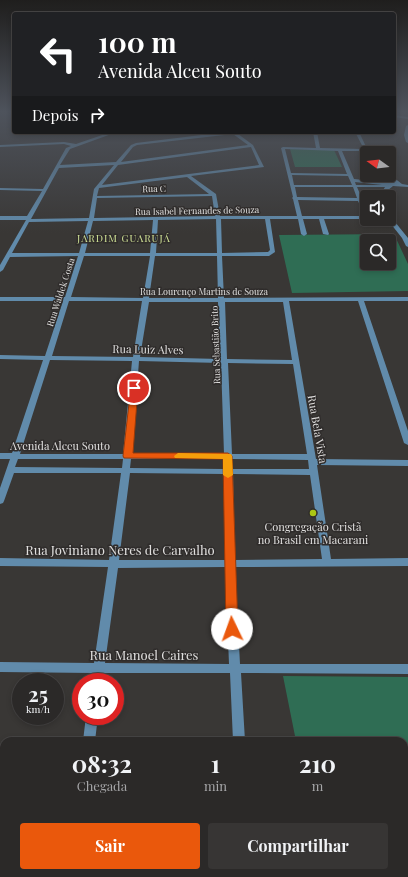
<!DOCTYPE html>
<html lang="pt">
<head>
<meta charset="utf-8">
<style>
	body { margin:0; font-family:"Playfair Display",serif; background:#373534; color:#f1f3f6; height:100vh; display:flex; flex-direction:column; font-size:15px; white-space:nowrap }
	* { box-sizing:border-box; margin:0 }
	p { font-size:13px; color:#a6a6a8 }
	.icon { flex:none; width:22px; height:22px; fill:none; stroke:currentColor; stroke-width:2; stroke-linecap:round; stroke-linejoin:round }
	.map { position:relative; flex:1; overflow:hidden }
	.details { position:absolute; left:0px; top:737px; width:408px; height:140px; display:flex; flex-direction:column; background:#2b2928; border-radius:12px 12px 0 0; box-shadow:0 2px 6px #0003,0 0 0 1px #474545 }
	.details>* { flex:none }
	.top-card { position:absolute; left:12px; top:12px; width:384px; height:122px; border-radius:4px; box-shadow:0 2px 6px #0003,0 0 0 1px #474545; background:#202124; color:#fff; overflow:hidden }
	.needle { width:26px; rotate:285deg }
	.tools { position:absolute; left:360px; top:146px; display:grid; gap:8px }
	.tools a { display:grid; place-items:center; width:36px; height:36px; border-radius:4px; background:#2b2928; box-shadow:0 2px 6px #0003,0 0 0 1px #474545; font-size:20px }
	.speed { position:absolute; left:12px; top:673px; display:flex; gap:8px; font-size:20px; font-weight:700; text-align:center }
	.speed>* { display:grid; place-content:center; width:52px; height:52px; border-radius:50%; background:#2b2928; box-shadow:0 2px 6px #0003,0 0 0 1px #474545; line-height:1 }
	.speed small { font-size:10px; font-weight:400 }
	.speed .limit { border:6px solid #d22; background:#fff; color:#111 }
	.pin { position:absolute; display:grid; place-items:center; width:34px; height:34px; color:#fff; margin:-17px; border:2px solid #fff; border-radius:50%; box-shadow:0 1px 4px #0007 }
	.me { position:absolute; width:44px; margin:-22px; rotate:357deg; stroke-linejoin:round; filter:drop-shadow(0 0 3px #0008) }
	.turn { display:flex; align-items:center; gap:14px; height:84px; padding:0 20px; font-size:18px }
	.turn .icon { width:52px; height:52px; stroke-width:2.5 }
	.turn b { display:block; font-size:28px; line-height:34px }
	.then { display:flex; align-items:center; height:38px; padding:0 20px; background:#0003; gap:8px; font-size:15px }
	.eta { display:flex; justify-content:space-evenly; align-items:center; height:68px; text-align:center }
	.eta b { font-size:24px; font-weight:700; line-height:28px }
	.action { display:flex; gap:8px; margin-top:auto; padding:8px 20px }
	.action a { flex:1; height:46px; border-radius:4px; background:#ea580c; color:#fff; font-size:16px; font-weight:700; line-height:46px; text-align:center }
	.action a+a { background:#373534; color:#f1f3f6 }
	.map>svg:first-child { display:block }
</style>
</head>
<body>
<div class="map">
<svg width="408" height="877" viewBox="0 0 408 877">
	<rect width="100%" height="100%" fill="#393735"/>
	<path fill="#2f6d54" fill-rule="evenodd" d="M290,149L334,150L342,167H295Z
		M394,234L408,264V291L292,293L279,235ZM367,241H389V263H367Z
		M283,676L408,677V877H321L320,873H404V741H296Z"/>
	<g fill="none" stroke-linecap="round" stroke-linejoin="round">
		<path fill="#618bab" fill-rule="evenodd" d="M394,115L408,117V119L394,117Z
			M408,125V143L406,142L404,135L406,126Z
			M111,132H117L70,149L60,165L116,162L131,145L136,143L218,133L257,132L238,134L253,145L264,167L191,176L216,194L220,216H297L293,199L292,198L293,197L281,148L283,147L316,148L313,132H317L320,148L364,149L355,132H359L369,153H367L365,151H342L354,179L395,183L386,175H389V174L402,184L408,185V187L393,186L388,190L383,197H379L385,187H357L367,210V219H369H324L329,234L328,235L323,234L319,219H303L307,234L304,236L301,234L298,219H270L275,252L269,256H222L224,298L408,297V301H364L408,431V445L404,443L358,301H289L316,459L408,460V466L317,465L331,559L408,558V566L235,567L240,664H408V674L241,673L245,741H233L230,673H104L103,682H91L93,673L0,672V662L94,663L108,567L0,566V558L109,560L121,473H14L4,501L3,503L0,504V488L10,459H0V453H12L43,360L0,359V355L45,356L63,301H0V297H65L78,256L10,257L3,270L0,272V265L26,220H0V216H27L42,191L0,190V188L43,189L66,148L71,146L64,144L0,147V145L64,142L76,144ZM233,134L248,145L121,162L133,147L137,145ZM251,147L259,165L102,185L118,165ZM285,149L338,151L347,174L291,173ZM114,165L94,189L89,218L31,219L59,168ZM292,175L348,176L352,185H294ZM187,177L209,194L97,196L99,188ZM355,182L382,185H356ZM295,187H353L357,198L297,197ZM212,196L215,216L94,218L97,198ZM298,200L358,201L365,216H302ZM216,219L217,253H156L158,220ZM221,219H265L270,250L268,252L222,253ZM153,220L150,253H85L93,221ZM88,221L79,253H12L29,222ZM84,256H150L143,298L71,297ZM155,256H217L218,298H149ZM69,301H142L133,357L52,356ZM149,302H218L220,359L140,357ZM225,302H283L292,360L227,359ZM50,360L132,361L123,454H20ZM139,361L221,363L224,454H132ZM228,363L293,364L307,454H232ZM18,459H123L122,468L15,467ZM131,459H224V469L130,468ZM232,459L308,460L309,469H232ZM130,473L224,474L225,560H119ZM233,474L310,475L322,559L235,560ZM225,567L229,664L105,663L118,568Z
			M389,216L391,217L408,238V247L406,246L402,238L387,219H389Z
			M86,716H98L95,741H83Z
			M63,873H77V877H63Z
			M240,873H254L255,877H241Z"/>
	</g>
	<linearGradient id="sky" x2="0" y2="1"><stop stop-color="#1f1e1d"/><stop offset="0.48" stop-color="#4e535c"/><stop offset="1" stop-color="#4e535c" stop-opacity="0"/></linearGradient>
	<rect width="408" height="233" fill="url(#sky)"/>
	<path fill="#ea580c" stroke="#983908" d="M131,386H134L138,388L133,453H228L232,456L238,629L237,632L232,633L228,632L226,629L223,459L124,458L123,456Z"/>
	<path fill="#f59e0b" d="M178,453L231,454L232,456L233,475L228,478L223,475V459L175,458L174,456Z"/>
	<circle fill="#abc615" stroke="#2f2c2b" stroke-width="1.5" cx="313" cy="513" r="4"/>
	<g text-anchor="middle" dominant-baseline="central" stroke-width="3" stroke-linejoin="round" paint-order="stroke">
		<g font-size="9" fill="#e0dfde" stroke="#2f2c2b">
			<text transform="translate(154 188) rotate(-1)">Rua C</text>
			<text transform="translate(197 210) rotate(-1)">Rua Isabel Fernandes de Souza</text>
			<text x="204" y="291">Rua Lourenço Martins de Souza</text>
			<text transform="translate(60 292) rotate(-72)">Rua Waldek Costa</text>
			<text transform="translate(215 345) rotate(-92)">Rua Sebastião Brito</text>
		</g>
		<g font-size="10" letter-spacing="1" fill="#d1e397" stroke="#2f2c2b">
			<text x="124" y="238">JARDIM GUARUJÁ</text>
		</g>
		<g font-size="11" fill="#e0dfde" stroke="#2f2c2b">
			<text transform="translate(148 349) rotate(1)">Rua Luiz Alves</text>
			<text transform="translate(318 429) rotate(80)">Rua Bela Vista</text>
			<text x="60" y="445">Avenida Alceu Souto</text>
		</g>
		<g font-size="11" fill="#e0dfde" stroke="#2f2c2b">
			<text x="313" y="526">Congregação Cristã<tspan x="313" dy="13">no Brasil em Macarani</tspan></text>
		</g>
		<g font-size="13" fill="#e0dfde" stroke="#2f2c2b">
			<text x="120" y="549">Rua Joviniano Neres de Carvalho</text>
			<text x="144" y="654">Rua Manoel Caires</text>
		</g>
	</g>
</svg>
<div class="tools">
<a><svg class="needle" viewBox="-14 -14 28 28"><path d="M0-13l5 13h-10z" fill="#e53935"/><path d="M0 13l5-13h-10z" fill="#a6a6a8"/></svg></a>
<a><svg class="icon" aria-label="sound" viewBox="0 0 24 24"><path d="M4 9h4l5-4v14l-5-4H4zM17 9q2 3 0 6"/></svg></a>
<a><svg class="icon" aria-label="search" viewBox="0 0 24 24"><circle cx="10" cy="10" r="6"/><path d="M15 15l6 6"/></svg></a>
</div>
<div class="speed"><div>25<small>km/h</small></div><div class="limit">30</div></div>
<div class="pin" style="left:134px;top:388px;background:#d93025"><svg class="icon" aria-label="arrive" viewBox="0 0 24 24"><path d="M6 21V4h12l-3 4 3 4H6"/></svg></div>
<svg class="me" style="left:232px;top:629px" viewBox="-20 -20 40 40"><circle r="19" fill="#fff"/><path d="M0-13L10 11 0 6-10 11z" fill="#ea580c"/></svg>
<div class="top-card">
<div class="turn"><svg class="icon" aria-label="left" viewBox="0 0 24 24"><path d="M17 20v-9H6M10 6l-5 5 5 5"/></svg><div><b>100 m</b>Avenida Alceu Souto</div></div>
<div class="then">Depois<svg class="icon" aria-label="right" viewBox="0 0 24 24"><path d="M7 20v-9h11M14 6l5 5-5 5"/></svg></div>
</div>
<section class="details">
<div class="eta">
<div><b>08:32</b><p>Chegada</p></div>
<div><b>1</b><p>min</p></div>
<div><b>210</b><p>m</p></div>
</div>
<div class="action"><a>Sair</a><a>Compartilhar</a></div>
</section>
</div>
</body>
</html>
